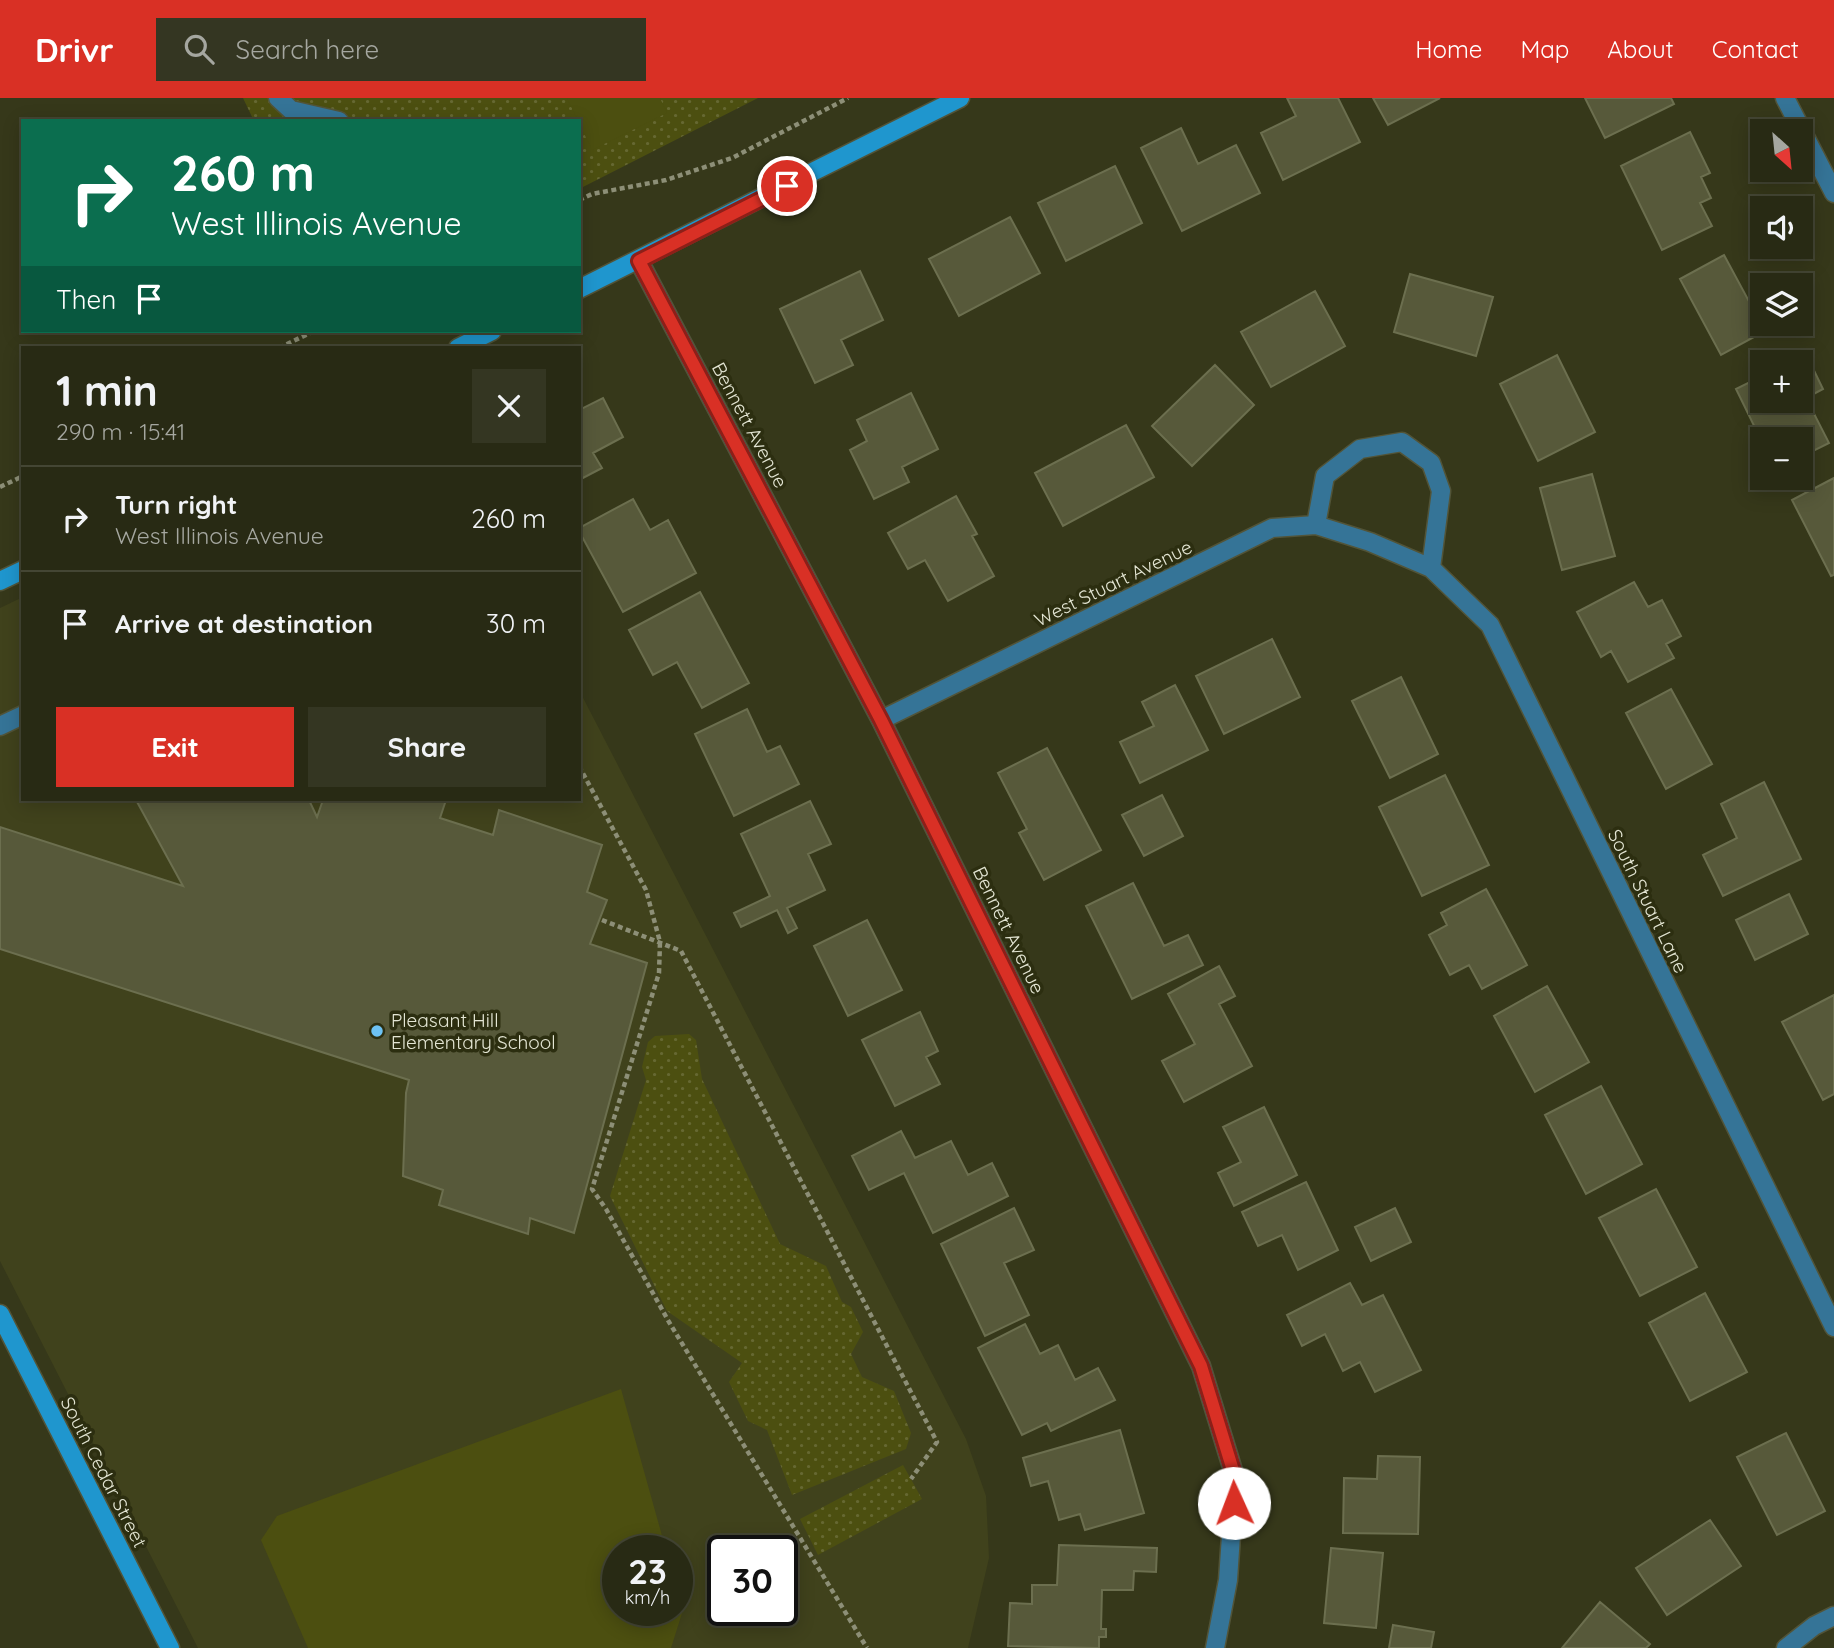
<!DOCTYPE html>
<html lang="en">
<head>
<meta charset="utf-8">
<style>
	body { margin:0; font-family:Quicksand,sans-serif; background:#343622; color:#f1f3f6; height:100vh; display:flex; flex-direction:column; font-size:26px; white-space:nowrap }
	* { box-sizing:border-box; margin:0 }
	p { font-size:23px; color:#a5a7a0 }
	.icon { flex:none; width:38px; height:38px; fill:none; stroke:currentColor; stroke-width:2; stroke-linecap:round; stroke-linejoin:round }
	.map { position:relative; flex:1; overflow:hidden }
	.details { position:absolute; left:21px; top:248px; width:560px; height:455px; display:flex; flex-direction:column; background:#282a14; border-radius:0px; box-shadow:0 4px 18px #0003,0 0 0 2px #444634 }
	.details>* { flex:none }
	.guide { position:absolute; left:21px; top:21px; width:560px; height:214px; border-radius:0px; box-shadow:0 4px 18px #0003,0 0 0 2px #444634; background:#0b6e4f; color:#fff; overflow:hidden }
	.needle { width:46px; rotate:153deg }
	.controls { position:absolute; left:1750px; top:21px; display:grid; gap:14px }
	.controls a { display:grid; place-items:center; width:63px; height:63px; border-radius:0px; background:#282a14; box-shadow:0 4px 18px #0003,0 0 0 2px #444634; font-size:35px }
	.speed { position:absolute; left:602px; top:1437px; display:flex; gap:14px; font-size:35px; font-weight:700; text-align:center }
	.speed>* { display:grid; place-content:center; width:91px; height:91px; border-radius:50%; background:#282a14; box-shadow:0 4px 18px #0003,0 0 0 2px #444634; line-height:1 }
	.speed small { font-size:18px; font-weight:400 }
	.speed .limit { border:4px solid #111; border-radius:10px; background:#fff; color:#111 }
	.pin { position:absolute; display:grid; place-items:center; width:60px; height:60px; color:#fff; margin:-30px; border:4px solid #fff; border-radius:50%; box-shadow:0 2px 7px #0007 }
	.me { position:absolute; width:77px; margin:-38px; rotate:358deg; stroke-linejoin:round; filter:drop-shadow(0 0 5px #0008) }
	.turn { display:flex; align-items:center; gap:24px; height:147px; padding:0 35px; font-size:32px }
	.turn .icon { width:91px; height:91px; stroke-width:2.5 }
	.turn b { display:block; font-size:49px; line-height:60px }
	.then { display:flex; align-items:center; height:66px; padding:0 35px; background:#0003; gap:14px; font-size:26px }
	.round { display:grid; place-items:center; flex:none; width:74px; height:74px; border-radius:0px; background:#343622 }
	.overview { display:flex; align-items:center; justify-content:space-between; height:119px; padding:0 35px }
	h1 { font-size:42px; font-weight:800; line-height:52px }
	.cta { display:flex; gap:14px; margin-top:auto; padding:14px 35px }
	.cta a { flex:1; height:80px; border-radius:0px; background:#d93025; color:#fff; font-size:28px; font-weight:800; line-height:80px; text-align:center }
	.cta a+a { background:#343622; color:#f1f3f6 }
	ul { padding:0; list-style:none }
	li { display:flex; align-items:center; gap:21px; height:105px; padding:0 35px; border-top:2px solid #444634 }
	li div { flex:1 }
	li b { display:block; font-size:26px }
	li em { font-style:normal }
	header { display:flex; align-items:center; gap:42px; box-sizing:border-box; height:98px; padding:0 35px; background:#d93025; color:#fff }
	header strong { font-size:33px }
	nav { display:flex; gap:38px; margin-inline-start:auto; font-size:24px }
	.search { width:490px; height:63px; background:#343622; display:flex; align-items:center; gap:18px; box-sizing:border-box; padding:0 24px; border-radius:0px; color:#a5a7a0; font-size:26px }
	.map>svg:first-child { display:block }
</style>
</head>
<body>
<header>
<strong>Drivr</strong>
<div class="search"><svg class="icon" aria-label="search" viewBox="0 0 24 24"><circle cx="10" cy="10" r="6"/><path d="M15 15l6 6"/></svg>Search here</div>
<nav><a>Home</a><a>Map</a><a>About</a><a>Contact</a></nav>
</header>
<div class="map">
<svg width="1834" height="1550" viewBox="0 0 1834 1550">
	<defs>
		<pattern id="green-dots" width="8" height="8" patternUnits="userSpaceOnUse" patternTransform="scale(1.75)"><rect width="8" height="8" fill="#4c4f10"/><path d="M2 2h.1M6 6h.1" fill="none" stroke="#666832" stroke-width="1.8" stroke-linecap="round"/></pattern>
	</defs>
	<rect width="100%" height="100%" fill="#36381a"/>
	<path fill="#40421c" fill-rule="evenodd" d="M23,499V702H579V592L966,1341L986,1398L989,1460L968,1550H198L0,1163V510ZM618,1452H677V1512H618ZM723,1452H782V1512H723Z"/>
	<path fill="url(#green-dots)" d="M243,0H758L579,91V23H254Z
		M689,936L696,942L702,981L780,1146L826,1168L842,1204L851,1209L863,1234L851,1256L862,1279L894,1293L911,1335L906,1351L792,1397L767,1332L748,1323L729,1284L742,1265L667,1213L610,1098L646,982L642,969L648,944L655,938Z
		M903,1367L922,1401L818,1457L800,1421Z"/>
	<path fill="#4c4f10" d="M567,0H660L667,15L592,52Z
		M621,1291L666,1452H618V1512H677V1492L683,1512L671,1550H308L261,1442L277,1418Z"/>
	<path fill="#57593a" stroke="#6c6f4f" stroke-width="2" d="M1287,0H1338L1360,44L1283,82L1261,35L1296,18Z
		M1373,0H1440L1388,27Z
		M1585,0H1671L1674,6L1605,40Z
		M1181,30L1198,66L1236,47L1260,95L1182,133L1141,50Z
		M1690,34L1710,75L1701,79L1711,100L1700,105L1712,128L1662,152L1621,68Z
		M1115,68L1142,125L1066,163L1038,105Z
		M1010,119L1040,175L959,218L929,161Z
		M1724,157L1765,233L1721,257L1680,181Z
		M860,173L883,222L841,242L853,267L815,285L780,211Z
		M1410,176L1493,199L1476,258L1394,234Z
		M1315,193L1345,248L1271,289L1241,234Z
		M1806,256L1823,291L1806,300L1829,345L1801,359V341H1762V344L1736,291L1762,278V303H1801V264H1790Z
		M1557,257L1595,334L1538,363L1500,286Z
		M1215,267L1254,307L1192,368L1152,328Z
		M911,295L938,351L902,369L909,384L874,401L850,352L867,343L857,322Z
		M603,300L623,339L593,355L602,370L579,382V312Z
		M1126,327L1154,379L1063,428L1035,375Z
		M1592,376L1615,458L1562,472L1540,390Z
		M1834,380V477L1831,478L1792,402Z
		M956,398L977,436L972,438L994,478L948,503L925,462L908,471L888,435Z
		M633,401L650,432L668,422L696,475L623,514L579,433V430Z
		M1634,484L1648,509L1662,502L1681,538L1666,546L1674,560L1628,584L1611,553L1601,559L1577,514Z
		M700,494L749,585L702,610L677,564L653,577L629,532Z
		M1272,541L1300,599L1224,636L1196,578Z
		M1401,579L1438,656L1390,680L1352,603Z
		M1175,587L1208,652L1140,685L1120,644L1154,628L1142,604Z
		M1671,591L1712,666L1666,691L1626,615Z
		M747,611L767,654L780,648L799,686L734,718L695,636Z
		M1047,650L1101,752L1044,782L1019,735L1027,731L998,675Z
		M1445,677L1489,767L1422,798L1379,709Z
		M1764,684L1801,761L1723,798L1703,757L1737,740L1721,706Z
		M1162,697L1183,738L1144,758L1122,717Z
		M136,702H309L317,719L323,702H446L440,720L493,737L499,712L602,747L587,794L607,802L590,846L647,865L574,1135L530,1120L528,1136L439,1107L443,1092L403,1078L406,995L409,982L0,851V729L183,788Z
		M810,703L831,746L808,756L825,792L787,810L797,830L788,835L777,812L741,829L734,815L770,798L741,736Z
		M1133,785L1164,848L1188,837L1203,867L1132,901L1086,808Z
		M1486,791L1527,867L1482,891L1469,867L1450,877L1429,837L1447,827L1441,815Z
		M1789,796L1808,836L1755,862L1736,822Z
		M867,822L902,892L848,918L814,848Z
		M1219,868L1235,898L1219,906L1252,968L1184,1004L1162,963L1195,946L1168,896Z
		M1547,888L1589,964L1535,994L1494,918Z
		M1834,897V996L1823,1002L1782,924Z
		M920,914L938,953L926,959L940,986L895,1008L862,942Z
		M1601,988L1642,1066L1586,1096L1545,1017Z
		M1264,1009L1297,1077L1234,1108L1218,1075L1241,1064L1223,1029Z
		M901,1033L915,1060L951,1043L968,1077L992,1065L1008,1098L933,1135L904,1075L869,1092L852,1058Z
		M1306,1084L1338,1152L1298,1172L1282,1137L1258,1148L1242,1114Z
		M1656,1091L1697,1169L1640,1198L1599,1120Z
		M1014,1110L1034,1152L1004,1165L1029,1217L985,1238L941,1146Z
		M1395,1110L1411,1144L1371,1163L1355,1129Z
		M1350,1185L1362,1207L1383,1197L1421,1272L1375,1294L1360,1264L1343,1273L1325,1236L1302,1248L1287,1217Z
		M1705,1195L1747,1274L1690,1303L1649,1225Z
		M1025,1226L1040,1256L1058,1247L1075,1282L1098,1270L1115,1302L1051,1333L1047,1325L1022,1337L978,1250Z
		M1120,1332L1144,1415L1085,1432L1080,1416L1059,1422L1048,1383L1031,1388L1023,1360Z
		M1786,1335L1825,1413L1777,1437L1737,1359Z
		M1378,1358L1420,1359L1418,1436L1343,1435L1344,1380L1377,1381Z
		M1710,1422L1741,1468L1667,1517L1636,1470Z
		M1059,1447L1157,1450L1156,1474L1134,1473L1133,1492H1102L1101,1531H1106V1539H1099V1550L1008,1548L1010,1505L1032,1506V1487H1057Z
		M1331,1450L1383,1455L1376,1530L1324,1525Z
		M1600,1504L1650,1546L1646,1550H1562Z
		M1393,1527L1434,1534L1431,1550H1389Z"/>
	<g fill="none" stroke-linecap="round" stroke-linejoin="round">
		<g stroke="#525438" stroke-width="21">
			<path id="lane" d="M278,0L291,12L339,23
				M0,628L23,617"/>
		</g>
		<g stroke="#525438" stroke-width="21">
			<path id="street" d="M1785,0L1834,95
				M639,163L881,622L1201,1268L1235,1379L1228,1482L1215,1550
				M1316,427L1325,378L1360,351L1402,344L1431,365L1441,393L1431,470
				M881,622L1272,430L1316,427L1370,444L1431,470L1490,527L1834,1229
				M1786,1550L1814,1528L1834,1518"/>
		</g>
		<g stroke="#525438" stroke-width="21">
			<path id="secondary" d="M579,191L960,0
				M458,250L492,233
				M0,483L23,472
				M0,1216L170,1550"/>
		</g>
		<path stroke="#8d8f77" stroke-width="4.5" stroke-dasharray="5 3.5" stroke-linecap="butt" d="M579,102L592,96L666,82L732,60L848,0
			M279,250L314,233
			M0,389L23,378
			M579,668L646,792L660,844L659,875L592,1091L606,1111L669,1224L867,1550
			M602,822L681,853L937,1344L911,1381"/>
		<use href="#lane" stroke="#357497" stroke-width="18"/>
		<use href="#street" stroke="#357497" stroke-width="18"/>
		<use href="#secondary" stroke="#1f96ce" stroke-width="18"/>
	</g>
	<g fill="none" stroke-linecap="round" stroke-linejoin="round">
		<g stroke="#8d1f18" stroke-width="18">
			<path id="route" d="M787,88L639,163L881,622L1201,1268L1235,1379L1234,1405"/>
		</g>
		<use href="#route" stroke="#d93025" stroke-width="12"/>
	</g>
	<circle fill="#6dc2f3" stroke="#2c2e10" stroke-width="2.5" cx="377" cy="933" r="7"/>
	<g text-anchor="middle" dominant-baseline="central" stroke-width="7" stroke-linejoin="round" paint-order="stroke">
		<g font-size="19" fill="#e4e6d4" stroke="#2c2e10">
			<text transform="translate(750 327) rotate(62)">Bennett Avenue</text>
			<text transform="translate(1113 485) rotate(-26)">West Stuart Avenue</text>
			<text transform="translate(1648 803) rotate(64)">South Stuart Lane</text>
			<text transform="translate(1009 832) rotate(64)">Bennett Avenue</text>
			<text transform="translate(104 1374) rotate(63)">South Cedar Street</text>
		</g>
		<g font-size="19" fill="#e4e6d4" stroke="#2c2e10" text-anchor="start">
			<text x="391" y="922">Pleasant Hill<tspan x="391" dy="22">Elementary School</tspan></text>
		</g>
	</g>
</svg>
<div class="controls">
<a><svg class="needle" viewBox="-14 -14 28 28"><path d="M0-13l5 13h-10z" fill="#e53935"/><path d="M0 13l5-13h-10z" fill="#a5a7a0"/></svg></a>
<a><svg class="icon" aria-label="sound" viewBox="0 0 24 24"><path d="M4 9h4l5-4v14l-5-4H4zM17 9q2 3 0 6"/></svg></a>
<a><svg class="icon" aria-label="layers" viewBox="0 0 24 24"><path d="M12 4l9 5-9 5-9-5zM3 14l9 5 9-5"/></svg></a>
<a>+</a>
<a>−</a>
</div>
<div class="speed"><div>23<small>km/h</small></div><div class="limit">30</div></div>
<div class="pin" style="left:787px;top:88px;background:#d93025"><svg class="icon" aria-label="arrive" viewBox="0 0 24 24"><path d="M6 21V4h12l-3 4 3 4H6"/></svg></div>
<svg class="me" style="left:1234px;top:1405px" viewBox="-20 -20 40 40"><circle r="19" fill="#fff"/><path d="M0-13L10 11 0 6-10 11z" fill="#d93025"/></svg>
<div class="guide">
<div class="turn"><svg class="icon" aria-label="right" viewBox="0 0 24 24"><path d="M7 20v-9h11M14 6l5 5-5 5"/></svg><div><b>260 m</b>West Illinois Avenue</div></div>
<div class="then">Then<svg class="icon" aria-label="arrive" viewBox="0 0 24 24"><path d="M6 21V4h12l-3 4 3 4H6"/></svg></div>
</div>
<section class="details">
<div class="overview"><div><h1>1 min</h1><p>290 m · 15:41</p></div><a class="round"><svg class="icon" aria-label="close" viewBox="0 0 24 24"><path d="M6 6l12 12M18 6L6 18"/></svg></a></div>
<ul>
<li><svg class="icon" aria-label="right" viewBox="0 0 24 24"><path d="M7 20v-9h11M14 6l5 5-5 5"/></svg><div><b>Turn right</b><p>West Illinois Avenue</p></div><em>260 m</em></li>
<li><svg class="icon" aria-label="arrive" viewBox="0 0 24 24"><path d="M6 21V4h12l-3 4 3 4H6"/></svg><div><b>Arrive at destination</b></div><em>30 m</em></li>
</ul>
<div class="cta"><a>Exit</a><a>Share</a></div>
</section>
</div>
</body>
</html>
